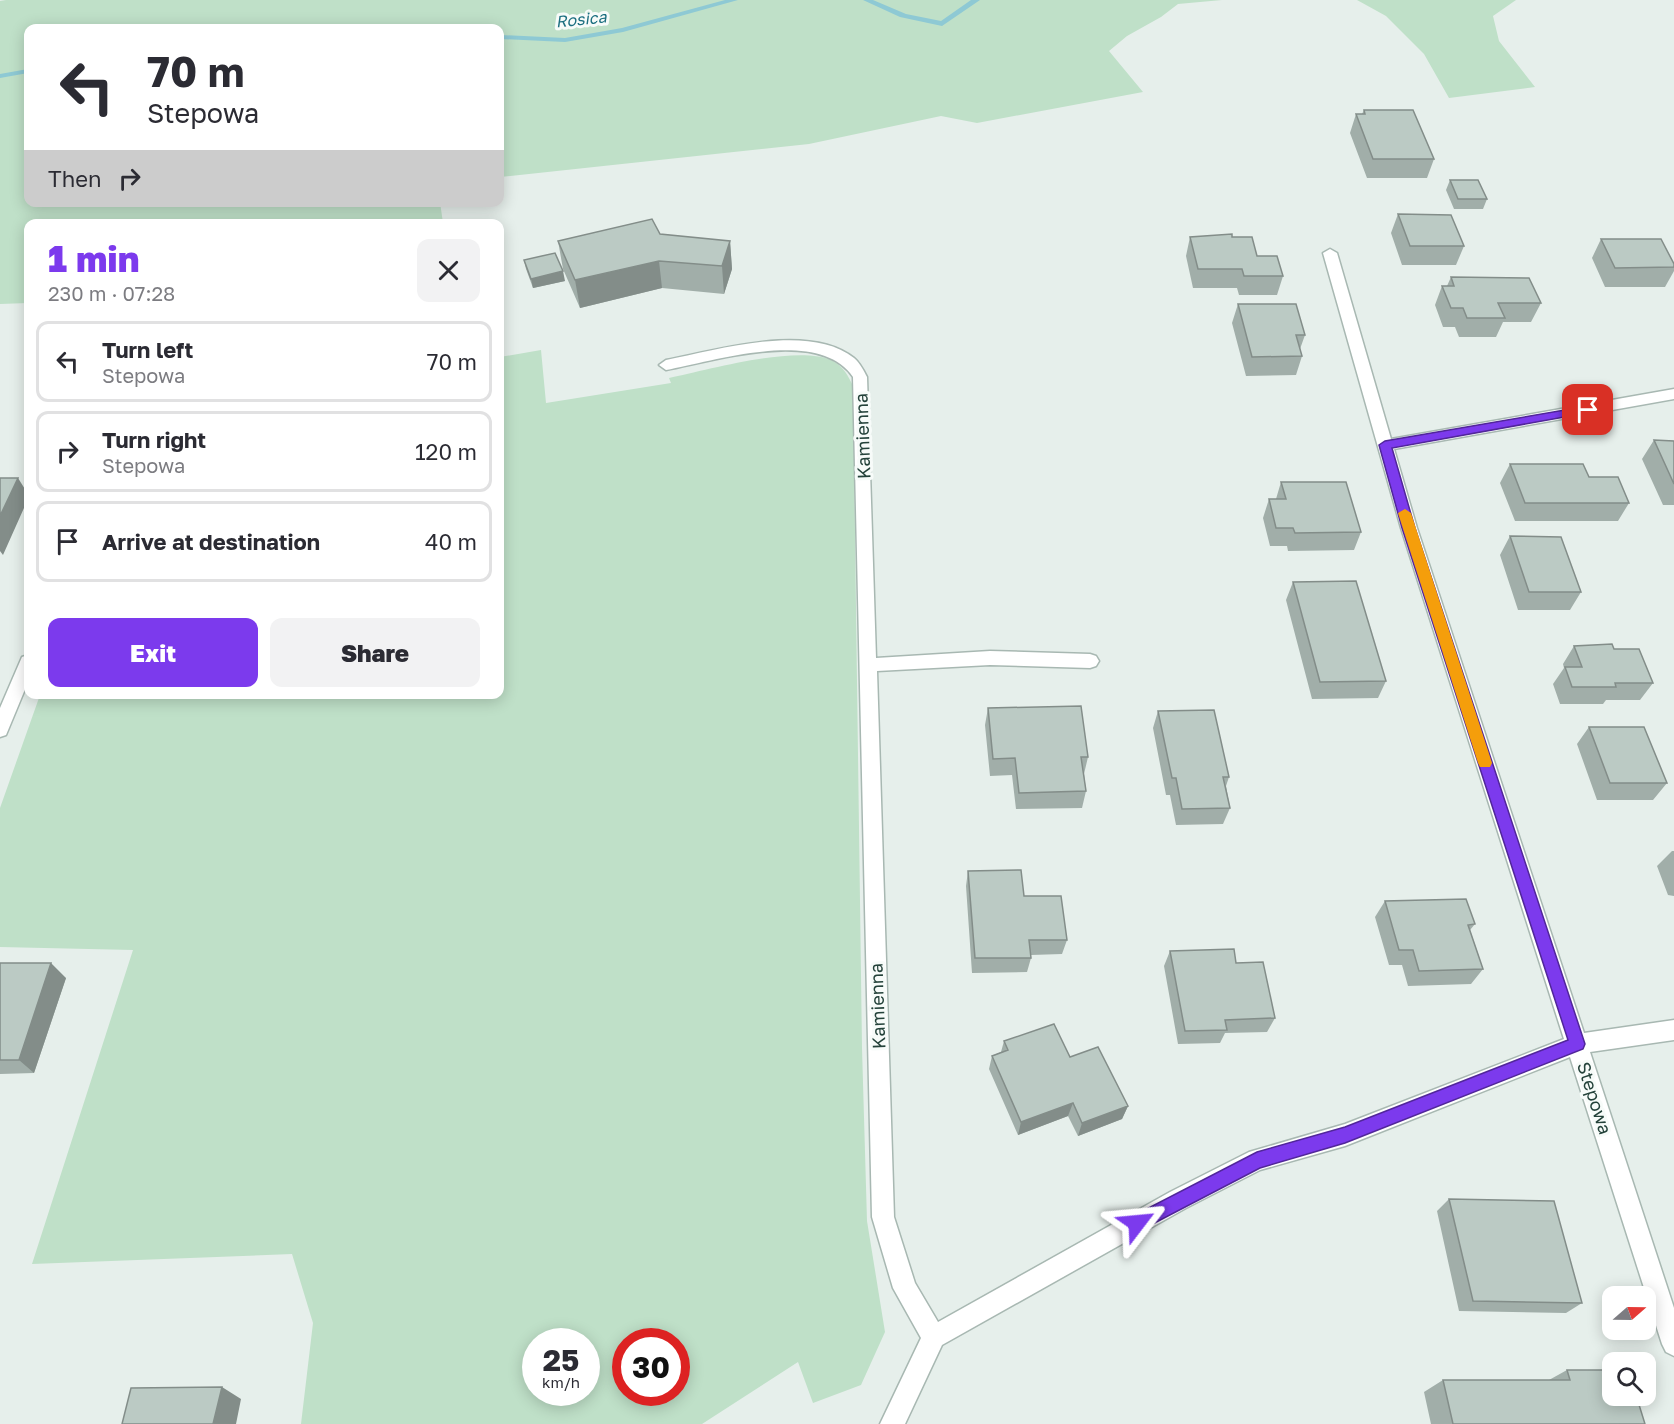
<!DOCTYPE html>
<html lang="en">
<head>
<meta charset="utf-8">
<style>
	body { margin:0; font-family:"Golos Text",sans-serif; background:#f2f2f3; color:#2b2b33; height:100vh; display:flex; flex-direction:column; font-size:22px; white-space:nowrap }
	* { box-sizing:border-box; margin:0 }
	p { font-size:20px; color:#7c7c81 }
	.icon { flex:none; width:33px; height:33px; fill:none; stroke:currentColor; stroke-width:2; stroke-linecap:round; stroke-linejoin:round }
	.map { position:relative; flex:1; overflow:hidden }
	.details { position:absolute; left:24px; top:219px; width:480px; height:480px; display:flex; flex-direction:column; background:#fff; border-radius:12px; box-shadow:0 3px 15px #0003 }
	.details>* { flex:none }
	.banner { position:absolute; left:24px; top:24px; width:480px; height:183px; border-radius:12px; box-shadow:0 3px 15px #0003; background:#fff; color:#2b2b33; overflow:hidden }
	.needle { width:39px; rotate:70deg }
	.tools { position:absolute; left:1602px; top:1286px; display:grid; gap:12px }
	.tools a { display:grid; place-items:center; width:54px; height:54px; border-radius:12px; background:#fff; box-shadow:0 3px 15px #0003; font-size:30px }
	.speed { position:absolute; left:522px; top:1328px; display:flex; gap:12px; font-size:30px; font-weight:700; text-align:center }
	.speed>* { display:grid; place-content:center; width:78px; height:78px; border-radius:50%; background:#fff; box-shadow:0 3px 15px #0003; line-height:1 }
	.speed small { font-size:15px; font-weight:400 }
	.speed .limit { border:9px solid #d22; background:#fff; color:#111 }
	.pin { position:absolute; display:grid; place-items:center; width:51px; height:51px; color:#fff; margin:-26px; border-radius:12px; box-shadow:0 3px 9px #0006 }
	.me { position:absolute; width:66px; margin:-33px; rotate:61deg; stroke-linejoin:round; filter:drop-shadow(0 0 4px #0008) }
	.turn { display:flex; align-items:center; gap:21px; height:126px; padding:0 24px; font-size:27px }
	.turn .icon { width:78px; height:78px; stroke-width:2.5 }
	.turn b { display:block; font-size:42px; line-height:51px }
	.then { display:flex; align-items:center; height:57px; padding:0 24px; background:#0003; gap:12px; font-size:22px }
	.round { display:grid; place-items:center; flex:none; width:63px; height:63px; border-radius:12px; background:#f2f2f3 }
	.head { display:flex; align-items:center; justify-content:space-between; height:102px; padding:0 24px }
	h1 { font-size:36px; font-weight:800; line-height:45px; color:#7c3aed }
	.primary-button { display:flex; gap:12px; margin-top:auto; padding:12px 24px }
	.primary-button a { flex:1; height:69px; border-radius:12px; background:#7c3aed; color:#fff; font-size:24px; font-weight:800; line-height:69px; text-align:center }
	.primary-button a+a { background:#f2f2f3; color:#2b2b33 }
	ul { padding:0; list-style:none }
	li { display:flex; align-items:center; gap:18px; height:81px; margin:0 12px 9px; padding:0 12px; border:3px solid #e1e1e2; border-radius:12px }
	li div { flex:1 }
	li b { display:block; font-size:22px }
	li em { font-style:normal }
	.map>svg:first-child { display:block }
</style>
</head>
<body>
<div class="map">
<svg width="1674" height="1424" viewBox="0 0 1674 1424">
	<rect width="100%" height="100%" fill="#e6efeb"/>
	<path fill="#bfe0c8" fill-rule="evenodd" d="M6,0H1222L1178,4L1161,17L1127,36L1109,51L1143,92L977,123L941,116L809,144L500,177V28H28V202H440L443,223L28,224V303L0,304V1Z
		M1357,0H1516L1493,16L1499,41L1535,87L1449,98L1424,54L1386,16Z
		M541,350L546,403L671,383L669,378C708,370 798,344 833,361C844,367 848,376 853,386L862,1048L867,1221L885,1332L861,1385L813,1403L798,1362L702,1424H301L313,1323L292,1254L32,1264L133,950L0,947V808L40,695L500,694V357ZM536,1341H586V1392H536ZM626,1341H676V1392H626Z"/>
	<g fill="none" stroke-linecap="round" stroke-linejoin="round">
		<path fill="#8ec9d4" fill-rule="evenodd" d="M725,0H738L623,32L565,42L500,39V35L565,38L622,28Z
			M863,0H873L906,14L941,21L971,0H980L942,26L900,17Z
			M28,69V73L0,78V74Z"/>
		<g stroke="#a8b8b2" stroke-width="3">
			<path id="minor" d="M1330,249L1337,253L1391,439L1674,389V399L1394,449L1417,528L1584,1033L1674,1020V1040L1590,1052L1674,1308V1356L1666,1352L1662,1344L1570,1057L1345,1146L1260,1170L1186,1208L942,1345L905,1424H880L921,1338L893,1288L872,1217L853,377C819,327 714,361 666,370L659,365L666,360C718,350 809,322 854,358C860,363 864,371 867,377L876,658L990,651L1090,654L1096,656L1099,661L1096,666L1090,668L990,665L877,671L894,1217L915,1283L938,1322L1170,1192L1249,1152L1345,1124L1564,1039L1401,528L1323,253Z
				M28,655V682L6,735L0,737V708L22,657Z"/>
		</g>
		<use href="#minor" fill="#fff" fill-rule="evenodd"/>
	</g>
	<path fill="#a1aea9" d="M1364,110L1434,159L1427,178H1367L1350,133L1356,114H1362Z
		M1450,180L1487,199L1483,209H1454L1446,190Z
		M1398,214L1464,246L1456,265H1402L1391,233Z
		M660,234L730,241L732,269L724,294L662,288L580,308L563,269L558,241Z
		M1190,237H1232L1283,276L1277,295H1239L1237,288H1193L1186,256Z
		M1601,239L1674,267V271L1665,287H1605L1592,258Z
		M524,260L565,281L533,288L526,269Z
		M1451,277L1541,303L1531,322H1503L1496,337H1459L1455,327H1443L1435,305L1442,286H1447Z
		M1238,304L1305,335L1300,349L1302,356L1296,375L1246,376L1232,323Z
		M1654,440L1674,441V505H1663L1642,459Z
		M1510,464L1589,477L1629,503L1618,521H1515L1500,483Z
		M1281,482L1361,532L1354,550L1288,551L1287,546H1270L1263,518L1269,499H1276Z
		M1510,536L1581,592L1570,610H1518L1500,555Z
		M1293,582L1386,681L1378,698L1312,699L1286,600Z
		M1574,646L1614,649L1653,683L1640,700H1606L1603,704H1560L1553,684L1564,668L1563,664Z
		M988,708L1088,757L1084,774L1086,791L1082,808L1016,809L1012,775L990,776L985,725Z
		M1158,711L1229,777L1226,786L1230,808L1223,824L1176,825L1170,795H1166L1153,728Z
		M1589,727L1667,783L1653,800H1597L1577,744Z
		M1672,851H1674V896L1668,895L1657,866Z
		M968,871L1024,896L1067,940L1062,954L1031,955V958L1027,972L972,973L966,886Z
		M1385,901L1475,924L1470,930L1483,969L1471,984L1408,986L1402,965H1389L1375,917Z
		M1170,951L1236,963L1275,1018L1267,1032L1225,1033L1220,1043L1178,1044L1164,966Z
		M0,963L66,978L34,1073L0,1074Z
		M1004,1041L1070,1057L1128,1106L1122,1119L1078,1136L1068,1116L1018,1135L989,1069L992,1056L1001,1052Z
		M1449,1199L1582,1303L1566,1313L1459,1311L1437,1211Z
		M1567,1370L1645,1424H1431L1424,1392L1443,1380H1549Z"/>
	<path fill="#838d89" d="M730,241L732,269L724,294L722,266Z
		M659,261L662,288L580,308L575,280Z
		M563,271L565,281L533,288L531,279Z
		M18,478L28,494V499L3,555L0,551V516Z
		M51,963L66,978L34,1073L19,1060Z
		M1073,1103L1068,1116L1018,1135L1021,1122Z
		M1128,1106L1122,1119L1078,1136L1082,1123Z
		M222,1387L241,1399L236,1424H213Z"/>
	<path fill="#bbcac4" stroke="#838d89" stroke-width="1.5" d="M1364,110H1413L1434,159H1373L1356,114H1365Z
		M1450,180H1478L1487,199H1458Z
		M1398,214L1451,215L1464,246H1410Z
		M652,219L660,234L730,241L722,266L659,261L575,280L558,241Z
		M1232,234V237H1252L1257,256H1277L1283,276H1244L1242,269H1198L1190,237Z
		M1601,239H1661L1674,264V267L1615,268Z
		M555,253L563,271L531,279L524,260Z
		M1451,277L1529,278L1541,303H1498L1505,318H1467L1463,308H1451L1442,286H1454Z
		M1238,304H1296L1305,335H1296L1302,356L1252,357Z
		M1654,440L1674,441V484Z
		M1510,464H1583L1589,477H1618L1629,503H1525Z
		M0,478H18L0,516Z
		M1281,482H1346L1361,532L1295,533L1293,528H1276L1269,499H1286Z
		M1510,536L1561,537L1581,592H1529Z
		M1356,581L1386,681L1320,682L1293,582Z
		M1612,644L1614,649H1639L1653,683H1615L1616,687H1572L1565,667H1582L1574,646Z
		M1081,706L1088,757H1081L1086,791L1019,793L1015,758L993,759L988,708Z
		M1214,710L1229,777H1223L1230,808L1182,809L1176,778H1172L1158,711Z
		M1589,727H1644L1667,783H1610Z
		M1021,870L1024,896H1061L1067,940H1029L1031,958H975L968,871Z
		M1466,899L1475,924L1468,925L1483,969L1419,971L1413,950H1399L1385,901Z
		M1234,949L1236,963L1263,962L1275,1018L1225,1020L1227,1030L1185,1031L1170,951Z
		M0,963H51L19,1060H0Z
		M1054,1024L1070,1057L1098,1047L1128,1106L1082,1123L1073,1103L1021,1122L992,1056L1008,1050L1004,1041Z
		M1449,1199L1554,1201L1582,1303L1473,1301Z
		M1567,1370H1612V1395H1636L1645,1424H1453L1443,1380H1570Z
		M222,1387L213,1424H122L131,1388Z"/>
	<path fill="#7c3aed" stroke="#51269a" stroke-width="1.5" d="M1588,406L1593,410L1592,412L1392,448L1415,528L1585,1044L1583,1049L1345,1143L1260,1168L1143,1229L1137,1231L1131,1229L1128,1223L1131,1217L1257,1152L1345,1127L1568,1040L1402,528L1379,445L1385,441Z"/>
	<path fill="#f59e0b" d="M1405,509L1411,513L1492,763L1490,767H1480L1478,763L1398,513Z"/>
	<g text-anchor="middle" dominant-baseline="central" stroke-width="6" stroke-linejoin="round" paint-order="stroke">
		<g font-size="16" font-style="italic" fill="#1c6f80" stroke="#f7fbf9">
			<text transform="translate(581 19) rotate(-6)">Rosica</text>
		</g>
		<g font-size="18" fill="#24423a" stroke="#f7fbf9">
			<text transform="translate(862 436) rotate(-92)">Kamienna</text>
			<text transform="translate(877 1006) rotate(-92)">Kamienna</text>
			<text transform="translate(1595 1098) rotate(72)">Stepowa</text>
		</g>
	</g>
</svg>
<div class="tools">
<a><svg class="needle" viewBox="-14 -14 28 28"><path d="M0-13l5 13h-10z" fill="#e53935"/><path d="M0 13l5-13h-10z" fill="#7c7c81"/></svg></a>
<a><svg class="icon" aria-label="search" viewBox="0 0 24 24"><circle cx="10" cy="10" r="6"/><path d="M15 15l6 6"/></svg></a>
</div>
<div class="speed"><div>25<small>km/h</small></div><div class="limit">30</div></div>
<div class="pin" style="left:1588px;top:410px;background:#d93025"><svg class="icon" aria-label="arrive" viewBox="0 0 24 24"><path d="M6 21V4h12l-3 4 3 4H6"/></svg></div>
<svg class="me" style="left:1137px;top:1223px" viewBox="-20 -20 40 40"><path d="M0-17L14 15 0 8-14 15z" fill="#7c3aed" stroke="#fff" stroke-width="4"/></svg>
<div class="banner">
<div class="turn"><svg class="icon" aria-label="left" viewBox="0 0 24 24"><path d="M17 20v-9H6M10 6l-5 5 5 5"/></svg><div><b>70 m</b>Stepowa</div></div>
<div class="then">Then<svg class="icon" aria-label="right" viewBox="0 0 24 24"><path d="M7 20v-9h11M14 6l5 5-5 5"/></svg></div>
</div>
<section class="details">
<div class="head"><div><h1>1 min</h1><p>230 m · 07:28</p></div><a class="round"><svg class="icon" aria-label="close" viewBox="0 0 24 24"><path d="M6 6l12 12M18 6L6 18"/></svg></a></div>
<ul>
<li><svg class="icon" aria-label="left" viewBox="0 0 24 24"><path d="M17 20v-9H6M10 6l-5 5 5 5"/></svg><div><b>Turn left</b><p>Stepowa</p></div><em>70 m</em></li>
<li><svg class="icon" aria-label="right" viewBox="0 0 24 24"><path d="M7 20v-9h11M14 6l5 5-5 5"/></svg><div><b>Turn right</b><p>Stepowa</p></div><em>120 m</em></li>
<li><svg class="icon" aria-label="arrive" viewBox="0 0 24 24"><path d="M6 21V4h12l-3 4 3 4H6"/></svg><div><b>Arrive at destination</b></div><em>40 m</em></li>
</ul>
<div class="primary-button"><a>Exit</a><a>Share</a></div>
</section>
</div>
</body>
</html>
